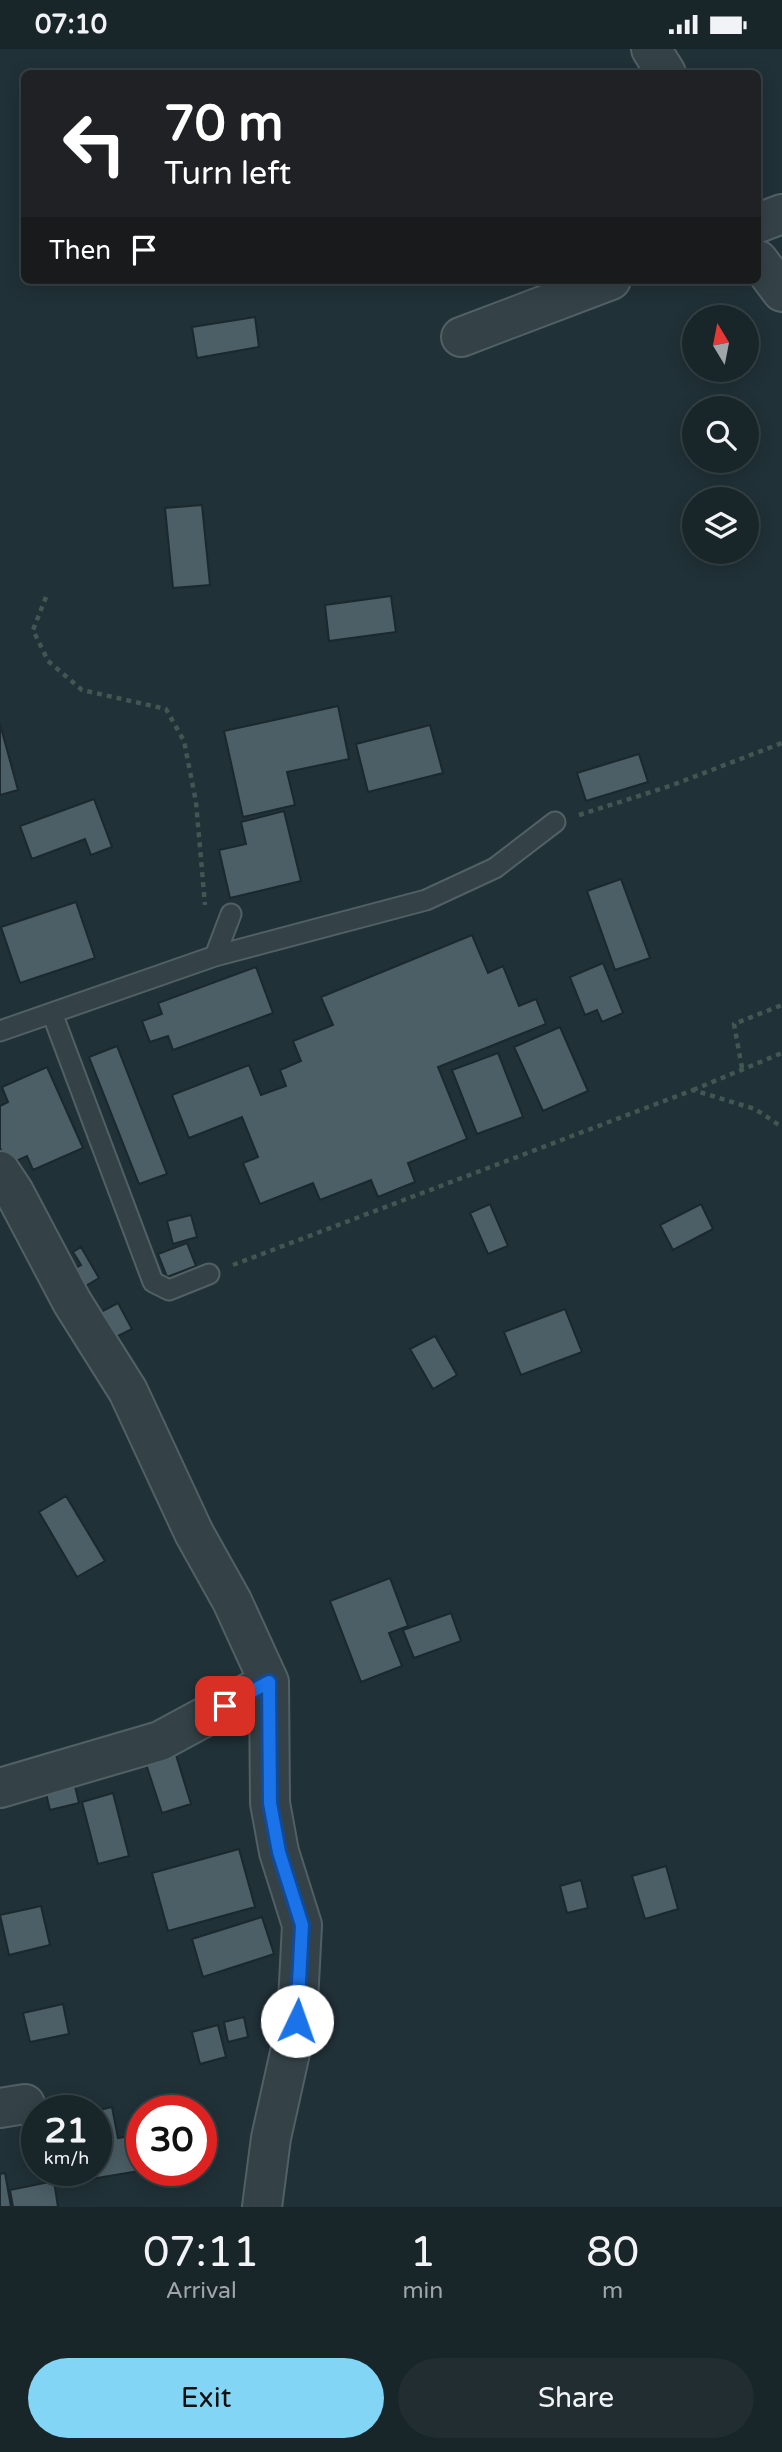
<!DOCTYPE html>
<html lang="en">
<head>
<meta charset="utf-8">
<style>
	body { margin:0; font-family:"Varela Round",sans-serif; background:#212d31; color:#f1f3f6; height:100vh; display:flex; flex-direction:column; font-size:26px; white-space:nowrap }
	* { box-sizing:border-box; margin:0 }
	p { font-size:23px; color:#9fa5a8 }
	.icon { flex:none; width:38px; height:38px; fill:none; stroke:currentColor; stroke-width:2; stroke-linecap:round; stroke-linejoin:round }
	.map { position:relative; height:2158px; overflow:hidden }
	.details { display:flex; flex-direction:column; background:#182529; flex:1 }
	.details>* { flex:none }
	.hud { position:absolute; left:21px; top:21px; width:740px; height:214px; border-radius:10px; box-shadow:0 4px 18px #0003,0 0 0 2px #364246; background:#202124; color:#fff; overflow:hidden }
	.needle { width:46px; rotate:350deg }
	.controls { position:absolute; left:682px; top:256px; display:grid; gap:14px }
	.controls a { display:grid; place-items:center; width:77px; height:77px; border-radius:50%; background:#182529; box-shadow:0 4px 18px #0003,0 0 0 2px #364246; font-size:35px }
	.speed { position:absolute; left:21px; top:2046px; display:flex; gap:14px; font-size:35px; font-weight:700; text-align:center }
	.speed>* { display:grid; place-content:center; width:91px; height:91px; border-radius:50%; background:#182529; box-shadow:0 4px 18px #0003,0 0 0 2px #364246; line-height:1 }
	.speed small { font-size:18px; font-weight:400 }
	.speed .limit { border:10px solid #d22; background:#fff; color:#111 }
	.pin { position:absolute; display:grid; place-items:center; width:60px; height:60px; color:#fff; margin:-30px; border-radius:14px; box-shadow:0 4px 10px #0006 }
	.me { position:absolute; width:77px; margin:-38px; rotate:3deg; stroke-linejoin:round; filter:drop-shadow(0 0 5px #0008) }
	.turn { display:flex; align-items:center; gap:24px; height:147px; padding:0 28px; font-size:32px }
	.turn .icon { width:91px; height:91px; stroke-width:2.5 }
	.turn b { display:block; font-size:49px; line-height:60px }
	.then { display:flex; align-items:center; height:66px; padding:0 28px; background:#0003; gap:14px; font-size:26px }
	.eta { display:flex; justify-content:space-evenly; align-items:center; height:119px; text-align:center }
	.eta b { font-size:42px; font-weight:600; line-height:49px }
	.button { display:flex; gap:14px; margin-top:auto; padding:14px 28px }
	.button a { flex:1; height:80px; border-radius:42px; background:#82d5f5; color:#111; font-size:28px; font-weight:600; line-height:80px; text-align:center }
	.button a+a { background:#212d31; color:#f1f3f6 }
	.status { display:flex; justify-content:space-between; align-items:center; height:49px; padding:0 35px; background:#182529; direction:ltr }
	.status svg { height:19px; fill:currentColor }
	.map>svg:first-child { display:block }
</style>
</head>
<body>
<div class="status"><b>07:10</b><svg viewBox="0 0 49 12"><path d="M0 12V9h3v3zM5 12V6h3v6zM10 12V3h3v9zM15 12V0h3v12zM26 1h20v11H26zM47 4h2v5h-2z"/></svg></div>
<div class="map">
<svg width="782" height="2158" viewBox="0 0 782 2158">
	<rect width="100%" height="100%" fill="#203137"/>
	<path fill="#4c5f66" stroke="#1b292e" stroke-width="2" d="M255,268L259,298L197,309L192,278Z
		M202,456L210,536L173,539L165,459Z
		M391,547L396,583L329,592L325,556Z
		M338,657L349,710L287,723L295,756L243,768L224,682Z
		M0,675L18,741L0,746Z
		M430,676L443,724L368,743L356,695Z
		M639,705L648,733L586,752L577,724Z
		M94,750L112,798L91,806L85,790L32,810L20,777Z
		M284,762L301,832L230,849L219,801L246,795L241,773Z
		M621,830L650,909L615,921L587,842Z
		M76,853L95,909L20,934L1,878Z
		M472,886L488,924L503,917L519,957L536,950L546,975L438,1018L467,1090L408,1114L415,1133L378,1148L371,1131L320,1151L313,1134L260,1155L243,1114L258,1108L242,1068L189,1089L172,1046L249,1016L261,1046L286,1037L280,1021L301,1012L293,992L333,976L321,948Z
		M603,914L623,964L602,973L597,961L585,966L570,928Z
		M256,918L273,964L173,1001L168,987L150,993L142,972L162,965L158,954Z
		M560,978L588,1042L543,1062L514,998Z
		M117,997L167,1125L139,1135L89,1008Z
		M498,1004L523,1068L477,1085L452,1021Z
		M47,1018L83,1099L33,1121L27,1107L7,1116L0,1099V1057L8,1053L2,1038Z
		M490,1155L508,1197L488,1205L470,1164Z
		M701,1155L713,1180L673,1201L660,1176Z
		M191,1166L197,1188L173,1195L167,1172Z
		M187,1194L196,1217L167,1228L158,1205Z
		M81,1198L99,1229L84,1238L73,1220L81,1216L73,1203Z
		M118,1254L132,1280L108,1292L95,1266Z
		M565,1260L582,1303L521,1326L504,1283Z
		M435,1287L457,1326L433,1340L410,1300Z
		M66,1447L105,1512L77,1528L39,1463Z
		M390,1529L408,1577L389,1584L402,1617L361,1633L330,1552Z
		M451,1564L461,1592L414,1609L403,1581Z
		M176,1706L191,1755L162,1764L146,1715Z
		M73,1729L79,1754L50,1761L44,1736Z
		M113,1744L129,1807L98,1815L82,1753Z
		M239,1800L255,1858L168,1882L152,1824Z
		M666,1817L678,1860L645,1870L632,1827Z
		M581,1831L588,1859L567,1864L560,1837Z
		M41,1857L50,1896L9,1906L0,1866Z
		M262,1868L274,1905L203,1928L192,1890Z
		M63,1955L69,1985L30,1993L23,1964Z
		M244,1968L248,1988L228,1993L224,1973Z
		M218,1976L226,2008L200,2015L192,1983Z
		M112,2058L118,2089L142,2085V2121H145L91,2130L89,2121H96L95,2062Z
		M5,2124L11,2158H0V2125Z
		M54,2132L58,2158H13L10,2141Z"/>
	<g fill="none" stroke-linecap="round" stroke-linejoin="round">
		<g stroke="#516065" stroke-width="23">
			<path id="service" d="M215,907L426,851L495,819L555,773
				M52,964L153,1233L169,1241L209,1225
				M0,982L215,907L231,865"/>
		</g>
		<g stroke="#516065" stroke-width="42">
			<path id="minor" d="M651,0L666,24
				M758,174L782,165
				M758,211L782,243
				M461,288L611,231
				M0,1122L14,1143L72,1253L128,1342L194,1484L232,1552L269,1633L270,1754L279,1803L302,1876L297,1972L271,2089L262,2158
				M0,1739L160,1692L269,1633
				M0,2059L25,2055"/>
		</g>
		<path stroke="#425752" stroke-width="4.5" stroke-dasharray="5 5" stroke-linecap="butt" d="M46,548L33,581L48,612L82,641L166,660L184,692L196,753L205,856
			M579,766L670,737L782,694
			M742,1019L734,975L782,956
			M693,1041L782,1004
			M233,1216L693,1041L755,1060L782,1078"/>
		<use href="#service" stroke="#344247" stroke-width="19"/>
		<use href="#minor" stroke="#344247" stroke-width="38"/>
	</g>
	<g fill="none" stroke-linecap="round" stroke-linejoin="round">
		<g stroke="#114b97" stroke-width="18">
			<path id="route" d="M225,1657L269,1633L270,1754L279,1803L302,1876L297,1972"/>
		</g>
		<use href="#route" stroke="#1a73e8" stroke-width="12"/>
	</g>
</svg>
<div class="controls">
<a><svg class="needle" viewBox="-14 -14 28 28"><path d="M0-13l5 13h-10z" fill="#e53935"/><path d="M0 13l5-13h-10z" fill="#9fa5a8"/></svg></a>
<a><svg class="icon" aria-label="search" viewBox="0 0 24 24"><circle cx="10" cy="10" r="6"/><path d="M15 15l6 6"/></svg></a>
<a><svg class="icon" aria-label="layers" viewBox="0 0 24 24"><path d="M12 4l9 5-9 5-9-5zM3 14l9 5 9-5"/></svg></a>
</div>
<div class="speed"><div>21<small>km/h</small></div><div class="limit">30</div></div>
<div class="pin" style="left:225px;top:1657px;background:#d93025"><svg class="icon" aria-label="arrive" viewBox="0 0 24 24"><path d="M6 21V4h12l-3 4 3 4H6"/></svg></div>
<svg class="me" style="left:297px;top:1972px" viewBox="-20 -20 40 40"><circle r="19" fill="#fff"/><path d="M0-13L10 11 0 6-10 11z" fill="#1a73e8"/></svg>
<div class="hud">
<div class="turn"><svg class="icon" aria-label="left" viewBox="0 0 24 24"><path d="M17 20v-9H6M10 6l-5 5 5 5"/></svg><div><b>70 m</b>Turn left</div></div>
<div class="then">Then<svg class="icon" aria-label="arrive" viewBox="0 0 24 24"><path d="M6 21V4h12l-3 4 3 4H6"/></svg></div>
</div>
</div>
<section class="details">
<div class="eta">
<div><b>07:11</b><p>Arrival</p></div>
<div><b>1</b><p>min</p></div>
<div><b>80</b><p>m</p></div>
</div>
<div class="button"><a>Exit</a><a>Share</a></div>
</section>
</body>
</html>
